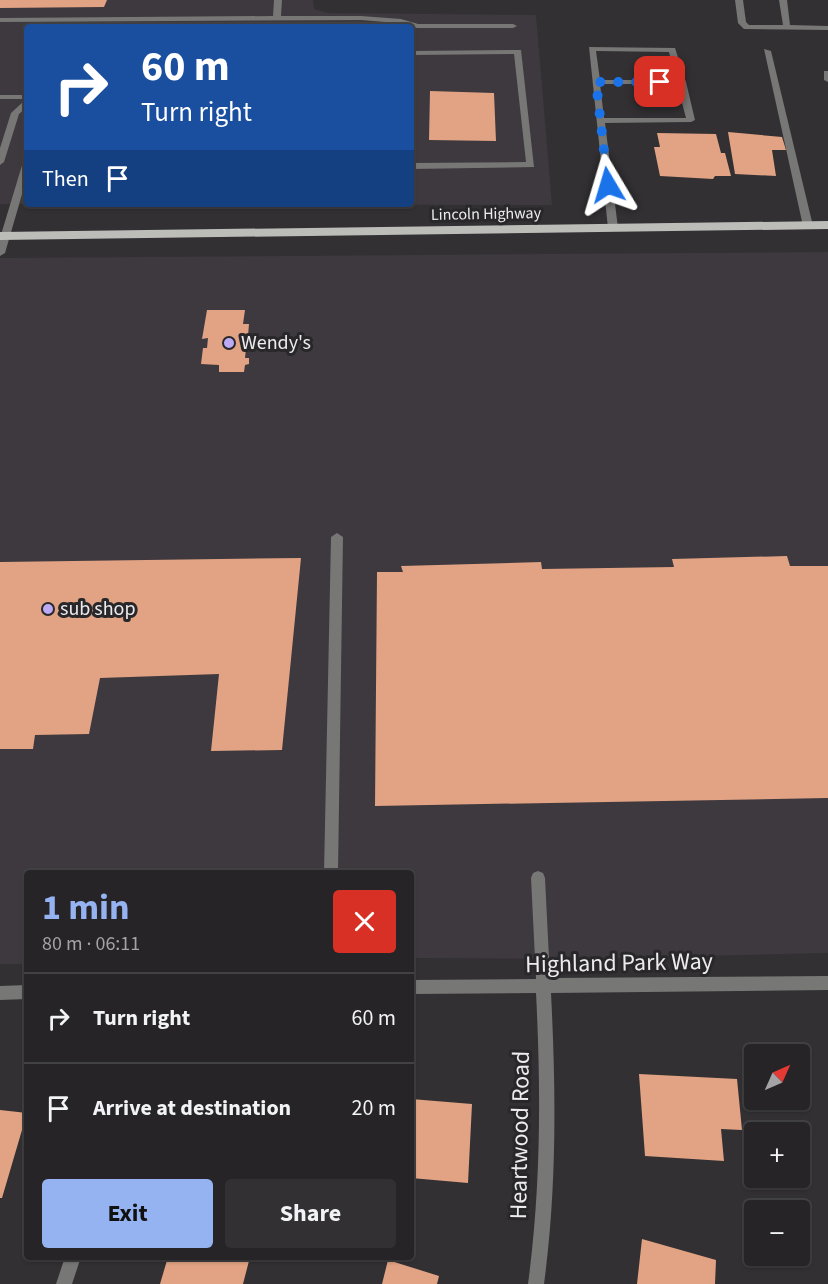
<!DOCTYPE html>
<html lang="en">
<head>
<meta charset="utf-8">
<style>
	body { margin:0; font-family:"Source Sans 3",sans-serif; background:#323032; color:#f1f3f6; height:100vh; display:flex; flex-direction:column; font-size:22px; white-space:nowrap }
	* { box-sizing:border-box; margin:0 }
	p { font-size:20px; color:#a4a4a7 }
	.icon { flex:none; width:33px; height:33px; fill:none; stroke:currentColor; stroke-width:2; stroke-linecap:round; stroke-linejoin:round }
	.map { position:relative; flex:1; overflow:hidden }
	.drawer { position:absolute; left:24px; top:870px; width:390px; height:390px; display:flex; flex-direction:column; background:#262426; border-radius:6px; box-shadow:0 2px 4px #0004,0 0 0 2px #424143 }
	.drawer>* { flex:none }
	.top-card { position:absolute; left:24px; top:24px; width:390px; height:183px; border-radius:6px; box-shadow:0 2px 4px #0004,0 0 0 2px #424143; background:#1a4fa0; color:#fff; overflow:hidden }
	.needle { width:39px; rotate:45deg }
	.fabs { position:absolute; left:744px; top:1044px; display:grid; gap:12px }
	.fabs a { display:grid; place-items:center; width:66px; height:66px; border-radius:6px; background:#262426; box-shadow:0 2px 4px #0004,0 0 0 2px #424143; font-size:30px }
	.pin { position:absolute; display:grid; place-items:center; width:51px; height:51px; color:#fff; margin:-26px; border-radius:12px; box-shadow:0 3px 9px #0006 }
	.me { position:absolute; width:66px; margin:-33px; rotate:353deg; stroke-linejoin:round; filter:drop-shadow(0 0 4px #0008) }
	.turn { display:flex; align-items:center; gap:21px; height:126px; padding:0 18px; font-size:27px }
	.turn .icon { width:78px; height:78px; stroke-width:2.5 }
	.turn b { display:block; font-size:42px; line-height:51px }
	.then { display:flex; align-items:center; height:57px; padding:0 18px; background:#0003; gap:12px; font-size:22px }
	.round { display:grid; place-items:center; flex:none; width:63px; height:63px; border-radius:6px; background:#323032 }
	.headline { display:flex; align-items:center; justify-content:space-between; height:102px; padding:0 18px }
	h1 { font-size:36px; font-weight:700; line-height:45px; color:#95b2f1 }
	.action { display:flex; gap:12px; margin-top:auto; padding:12px 18px }
	.action a { flex:1; height:69px; border-radius:6px; background:#95b2f1; color:#111; font-size:24px; font-weight:700; line-height:69px; text-align:center }
	.action a+a { background:#323032; color:#f1f3f6 }
	ul { padding:0; list-style:none }
	li { display:flex; align-items:center; gap:18px; height:90px; padding:0 18px; border-top:2px solid #424143 }
	li div { flex:1 }
	li b { display:block; font-size:22px }
	li em { font-style:normal }
	.map>svg:first-child { display:block }
</style>
</head>
<body>
<div class="map">
<svg width="828" height="1284" viewBox="0 0 828 1284">
	<rect width="100%" height="100%" fill="#323033"/>
	<path fill="#3e383f" fill-rule="evenodd" d="M0,0H313L314,9L328,13L536,15L552,205L0,204ZM27,27H411V204H27Z
		M828,252V953L582,959L411,958V873H27V964H0V258Z"/>
	<path fill="#e1a383" d="M0,0H107L104,7L0,8Z
		M430,91L494,93L496,141L429,140Z
		M728,132L782,137L786,150H772L776,176L735,174Z
		M657,133L716,134L721,153H725L731,176H715L713,179L660,176L654,147H660Z
		M207,310H245L243,324H249L248,336L251,337L250,348H246L245,358H249V364L245,365L244,372H219V365L201,364L203,348H207L208,338L202,339Z
		M787,556L790,566H828V798L375,806L377,572H403L401,566L541,562L542,569L674,567L672,559Z
		M301,558L282,750L211,751L219,674L100,678L89,734L35,735L33,749H0V562Z
		M639,1074L737,1079L742,1130L721,1129L724,1161L645,1156Z
		M411,1099L472,1104L468,1183L411,1178Z
		M0,1110L27,1113L2,1198H0Z
		M642,1239L716,1260L715,1284H637Z
		M168,1257H250L243,1284H160Z
		M388,1260L439,1276L437,1284H382Z"/>
	<g fill="none" stroke-linecap="round" stroke-linejoin="round">
		<path fill="#777775" fill-rule="evenodd" d="M274,0H282L281,16H361L401,19L418,24H513L517,26L513,28H417L405,25V27H397V23L361,20L0,22V18L273,16Z
			M735,0H743L746,22L749,25H783L779,0H787L790,25L828,26V30L744,29L738,23Z
			M589,47L675,48L686,82L695,120L691,122L605,123L618,228L613,231L608,228ZM596,51L669,52L676,80H600ZM600,84H677L686,118H604Z
			M764,49L771,51L813,226L808,229L803,226Z
			M521,50L534,167L411,169V163L526,162L514,54L411,55V51Z
			M824,71H828V82L824,80Z
			M0,95H27V99H0Z
			M24,101H27V107L19,114L4,162L0,165V148L11,113Z
			M27,159V177L5,253L0,256V238L23,162Z
			M337,533L343,537L338,873H324L331,537Z"/>
		<path fill="#777775" fill-rule="evenodd" d="M538,871L543,873L545,878L550,978L828,976V990L551,993C556,1091 557,1187 544,1284H528C541,1187 541,1091 536,993L411,994V980L536,979L531,878L533,873Z
			M27,985V999L0,1000V986Z
			M65,1257H81L72,1284H56Z"/>
		<path fill="#bcbcb9" fill-rule="evenodd" d="M828,221V229L0,240V232Z"/>
	</g>
	<g fill="none" stroke-linecap="round" stroke-linejoin="round">
		<path stroke="#1a73e8" stroke-width="10" stroke-dasharray="0 18" d="M608,185L596,82H660"/>
	</g>
	<g fill="#bcaaf5" stroke="#282729" stroke-width="2">
		<circle cx="229" cy="343" r="6"/>
		<circle cx="48" cy="609" r="6"/>
	</g>
	<g text-anchor="middle" dominant-baseline="central" stroke-width="6" stroke-linejoin="round" paint-order="stroke">
		<g font-size="16" fill="#edebed" stroke="#282729">
			<text transform="translate(486 214) rotate(-1)">Lincoln Highway</text>
		</g>
		<g font-size="20" fill="#edebed" stroke="#282729" text-anchor="start">
			<text x="241" y="343">Wendy's</text>
			<text x="60" y="609">sub shop</text>
		</g>
		<g font-size="24" fill="#edebed" stroke="#282729">
			<text transform="translate(619 963) rotate(-1)">Highland Park Way</text>
			<text transform="translate(520 1135) rotate(-89)">Heartwood Road</text>
		</g>
	</g>
</svg>
<div class="fabs">
<a><svg class="needle" viewBox="-14 -14 28 28"><path d="M0-13l5 13h-10z" fill="#e53935"/><path d="M0 13l5-13h-10z" fill="#a4a4a7"/></svg></a>
<a>+</a>
<a>−</a>
</div>
<div class="pin" style="left:660px;top:82px;background:#d93025"><svg class="icon" aria-label="arrive" viewBox="0 0 24 24"><path d="M6 21V4h12l-3 4 3 4H6"/></svg></div>
<svg class="me" style="left:608px;top:185px" viewBox="-20 -20 40 40"><path d="M0-17L14 15 0 8-14 15z" fill="#1a73e8" stroke="#fff" stroke-width="4"/></svg>
<div class="top-card">
<div class="turn"><svg class="icon" aria-label="right" viewBox="0 0 24 24"><path d="M7 20v-9h11M14 6l5 5-5 5"/></svg><div><b>60 m</b>Turn right</div></div>
<div class="then">Then<svg class="icon" aria-label="arrive" viewBox="0 0 24 24"><path d="M6 21V4h12l-3 4 3 4H6"/></svg></div>
</div>
<section class="drawer">
<div class="headline"><div><h1>1 min</h1><p>80 m · 06:11</p></div><a class="round" style="background:#d93025;color:#fff"><svg class="icon" aria-label="close" viewBox="0 0 24 24"><path d="M6 6l12 12M18 6L6 18"/></svg></a></div>
<ul>
<li><svg class="icon" aria-label="right" viewBox="0 0 24 24"><path d="M7 20v-9h11M14 6l5 5-5 5"/></svg><div><b>Turn right</b></div><em>60 m</em></li>
<li><svg class="icon" aria-label="arrive" viewBox="0 0 24 24"><path d="M6 21V4h12l-3 4 3 4H6"/></svg><div><b>Arrive at destination</b></div><em>20 m</em></li>
</ul>
<div class="action"><a>Exit</a><a>Share</a></div>
</section>
</div>
</body>
</html>
